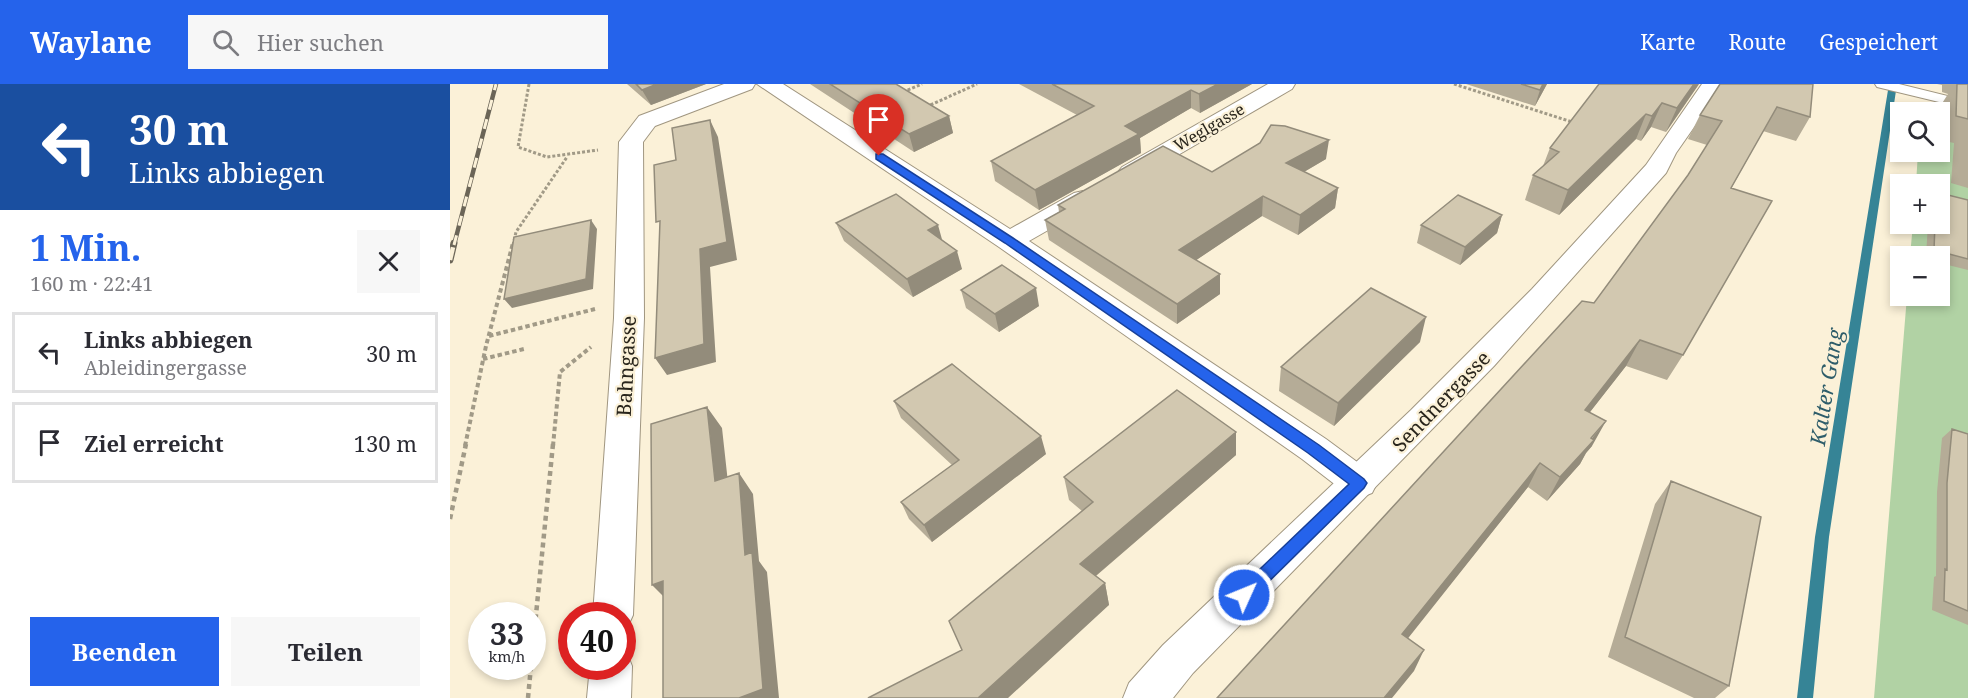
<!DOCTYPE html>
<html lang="de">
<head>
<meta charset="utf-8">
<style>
	body { margin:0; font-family:"Noto Serif",serif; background:#f7f7f7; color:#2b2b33; height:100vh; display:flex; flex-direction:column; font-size:22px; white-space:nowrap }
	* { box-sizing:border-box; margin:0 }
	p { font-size:20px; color:#7c7c81 }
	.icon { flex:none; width:33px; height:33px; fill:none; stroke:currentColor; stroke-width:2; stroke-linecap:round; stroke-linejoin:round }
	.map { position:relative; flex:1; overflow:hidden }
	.panel { display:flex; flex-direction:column; background:#fff; width:450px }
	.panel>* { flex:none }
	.guide { background:#1a4fa0; color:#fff; overflow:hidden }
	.tools { position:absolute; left:1440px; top:18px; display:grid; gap:12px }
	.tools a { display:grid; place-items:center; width:60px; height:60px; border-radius:0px; background:#fff; box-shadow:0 3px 9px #0003; font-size:30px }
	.speed { position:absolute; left:18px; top:518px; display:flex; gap:12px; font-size:30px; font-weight:700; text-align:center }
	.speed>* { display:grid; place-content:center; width:78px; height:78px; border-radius:50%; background:#fff; box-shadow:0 3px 9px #0003; line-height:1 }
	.speed small { font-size:15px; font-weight:400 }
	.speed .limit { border:9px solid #d22; background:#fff; color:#111 }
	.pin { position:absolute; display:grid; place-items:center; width:51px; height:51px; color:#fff; margin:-62px -26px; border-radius:50% 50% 50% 0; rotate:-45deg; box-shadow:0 0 6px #0007 }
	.pin .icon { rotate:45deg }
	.me { position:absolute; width:66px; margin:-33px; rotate:46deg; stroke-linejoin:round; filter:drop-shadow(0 0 4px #0008) }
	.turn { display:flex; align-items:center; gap:21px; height:126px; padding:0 30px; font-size:27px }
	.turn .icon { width:78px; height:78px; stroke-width:2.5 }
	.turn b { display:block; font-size:42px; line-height:51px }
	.round { display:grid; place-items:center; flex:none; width:63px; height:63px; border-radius:0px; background:#f7f7f7 }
	.headline { display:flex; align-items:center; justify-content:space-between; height:102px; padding:0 30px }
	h1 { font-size:36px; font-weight:700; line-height:45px; color:#2563eb }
	.cta { display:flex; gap:12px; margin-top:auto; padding:12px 30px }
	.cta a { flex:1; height:69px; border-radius:0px; background:#2563eb; color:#fff; font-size:24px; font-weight:700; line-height:69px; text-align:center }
	.cta a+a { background:#f7f7f7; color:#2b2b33 }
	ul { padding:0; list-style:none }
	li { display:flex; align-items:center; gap:18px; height:81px; margin:0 12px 9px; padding:0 18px; border:3px solid #e1e1e2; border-radius:0px }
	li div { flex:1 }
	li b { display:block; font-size:22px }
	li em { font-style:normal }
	header { display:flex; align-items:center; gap:36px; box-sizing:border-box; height:84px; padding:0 30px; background:#2563eb; color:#fff }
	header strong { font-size:28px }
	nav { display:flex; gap:33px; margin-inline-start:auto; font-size:21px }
	.search { width:420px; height:54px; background:#f7f7f7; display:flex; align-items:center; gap:15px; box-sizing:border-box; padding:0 21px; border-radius:0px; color:#7c7c81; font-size:22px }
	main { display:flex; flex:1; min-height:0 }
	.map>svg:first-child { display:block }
</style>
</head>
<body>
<header>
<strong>Waylane</strong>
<div class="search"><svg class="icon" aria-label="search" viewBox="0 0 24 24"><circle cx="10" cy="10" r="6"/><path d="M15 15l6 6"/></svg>Hier suchen</div>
<nav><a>Karte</a><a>Route</a><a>Gespeichert</a></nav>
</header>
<main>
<section class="panel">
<div class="guide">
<div class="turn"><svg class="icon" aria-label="left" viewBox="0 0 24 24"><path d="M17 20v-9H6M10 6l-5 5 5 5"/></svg><div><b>30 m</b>Links abbiegen</div></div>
</div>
<div class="headline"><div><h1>1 Min.</h1><p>160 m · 22:41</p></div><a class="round"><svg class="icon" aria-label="close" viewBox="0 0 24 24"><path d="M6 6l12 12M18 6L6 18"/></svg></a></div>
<ul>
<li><svg class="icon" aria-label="left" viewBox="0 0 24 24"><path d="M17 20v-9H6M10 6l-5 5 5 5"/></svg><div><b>Links abbiegen</b><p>Ableidingergasse</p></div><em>30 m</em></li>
<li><svg class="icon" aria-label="arrive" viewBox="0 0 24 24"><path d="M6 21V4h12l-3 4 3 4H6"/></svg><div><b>Ziel erreicht</b></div><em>130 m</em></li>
</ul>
<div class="cta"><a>Beenden</a><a>Teilen</a></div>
</section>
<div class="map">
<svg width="1518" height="614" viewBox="0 0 1518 614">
	<rect width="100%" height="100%" fill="#fbf1d8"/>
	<path fill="#b1d2a4" d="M1472,18L1518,29V614H1424L1457,212H1490V172H1460L1463,140H1490V100H1466L1468,68H1490V28H1472Z"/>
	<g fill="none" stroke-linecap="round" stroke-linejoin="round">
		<path fill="#368496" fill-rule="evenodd" d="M1439,0H1447L1379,453L1363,614H1347L1365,453Z"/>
		<g stroke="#a09680" stroke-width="2">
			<path id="service" d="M1425,0H1449L1518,17V25L1427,3Z"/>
		</g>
		<g stroke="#a09680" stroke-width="2">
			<path id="minor" d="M274,0H305L302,5L205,42L193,58L194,234L183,531L177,544L172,546V531H143L164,234L169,58L189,32Z
				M307,0H333L560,145L624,109L633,107L642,109L646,115L642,121L579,157L876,355L922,389L927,399L922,409L909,414L896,409L852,375L549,163Z
				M818,0H845L842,5L690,93L681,96L672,93L668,88L672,83Z
				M172,566L176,567L182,582L181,614H137L140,582H172Z"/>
		</g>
		<g stroke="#a09680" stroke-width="2">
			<path id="tertiary" d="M1252,0H1274L1226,69L1216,89L1044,282L743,589L723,614H673L679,599L713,561L961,326L1082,205L1196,81Z"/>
		</g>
		<path stroke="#a19a87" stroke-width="3" stroke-dasharray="3 2" stroke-linecap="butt" d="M79,0L68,63L97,73L148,66
			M1004,0L1122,38
			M453,8L472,0
			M476,23L527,0
			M63,161L66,148L117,73"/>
		<path stroke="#a19a87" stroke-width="4" stroke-dasharray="4.5 3" stroke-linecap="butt" d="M39,252L145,225
			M33,275L74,265
			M15,362L36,262L63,159
			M103,362L110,288L141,263"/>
		<path stroke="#a19a87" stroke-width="4.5" stroke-dasharray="5 4" stroke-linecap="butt" d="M0,435L16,360
			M82,571L103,360
			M78,614L81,582"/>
		<use href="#service" fill="#fff" fill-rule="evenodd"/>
		<use href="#minor" fill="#fff" fill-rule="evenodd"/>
		<use href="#tertiary" fill="#fff" fill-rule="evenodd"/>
		<g stroke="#6b6557" stroke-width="4.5">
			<path id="rail-far1" d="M4,161L46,0"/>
		</g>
		<g stroke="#6b6557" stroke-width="7">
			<path id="rail" d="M0,176L4,159"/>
		</g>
		<use href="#rail-far1" stroke="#fbf1d8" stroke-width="3" stroke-dasharray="10" stroke-linecap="butt"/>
		<use href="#rail" stroke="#fbf1d8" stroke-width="4.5" stroke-dasharray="13" stroke-linecap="butt"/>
	</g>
	<path fill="#b5ac97" d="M177,0H256L201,21Z
		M360,0H446L499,32L503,49L464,68Z
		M569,0H802L750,29L741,24L690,54L691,69L589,126L545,97L541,77L627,31Z
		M1016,0H1097L1085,22Z
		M1249,0L1216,48L1201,43L1191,57L1186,55L1109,131L1075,116L1083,91L1093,82L1100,64Z
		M1270,0L1360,33L1346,57L1313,47L1281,105L1233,271L1217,296L1176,282L1140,328L1142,362L1136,369L1130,380L1097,417L1078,403L957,554L964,587L767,614L1144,219L1238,91L1257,61L1238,55L1250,31Z
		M1487,0H1518V104L1501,99L1504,59L1490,56L1491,21L1498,10L1492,8V1Z
		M810,59L876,75L854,88L888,104L885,124L848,151L812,132L746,176L770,210L727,240L599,156L595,136L609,128L608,121L762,88Z
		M1518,116V186L1490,179V172H1476L1478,140H1490Z
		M1052,131L1047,149L1010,181L967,159L971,141Z
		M386,139L492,156L512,185L463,213L394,157Z
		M511,206L589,222L549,248L516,224Z
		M970,258L884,342L829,307L831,283Z
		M444,317L596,370L482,458L459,435L451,418L502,381L451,334Z
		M1502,345L1518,350V541L1482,526L1484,493L1486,492L1487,408L1492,354Z
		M786,348V371L646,492L655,499L659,521L512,566L632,427L619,416L614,393Z
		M1221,397L1279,602L1265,614H1244L1158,573L1205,420Z"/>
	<path fill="#938c7b" d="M207,0H256L201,21L192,6Z
		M768,0H802L750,29L749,10Z
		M1093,0H1097L1085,22L1090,6Z
		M1244,0H1249L1216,48L1227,24Z
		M741,6V24L690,54L691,69L589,126L585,106L675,42Z
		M1212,19L1201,43L1191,57L1202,32Z
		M1196,30L1186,55L1109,131L1118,106Z
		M499,32L503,49L464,68L459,50Z
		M260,36L268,53L287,176L260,183L266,278L217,291L205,274L250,165Z
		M879,56L876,75L835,99L836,79Z
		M888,104L885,124L848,151L850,131Z
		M813,112L812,132L730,187L729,166Z
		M1052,131L1047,149L1010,181L1015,163Z
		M141,136L147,145L143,205L62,224L54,215Z
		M488,141L493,159L478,146Z
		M507,167L512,185L463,213L457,195Z
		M770,190V210L727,240V220Z
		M586,204L589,222L549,248L545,230Z
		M976,233L970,258L884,342L888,319Z
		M1190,256L1176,282L1122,351L1135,326Z
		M257,323L272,344L280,417L265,397Z
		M1156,337L1142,362L1136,369L1130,380L1097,417L1110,393Z
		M786,348V371L635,501L630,480Z
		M591,352L596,370L482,458L474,441Z
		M1090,379L1078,403L944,572L952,550Z
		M289,389L303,410L309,477L317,488L329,614H289L295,471Z
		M213,497L221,520L202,501Z
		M655,499L659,521L558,614H528Z
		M974,566L964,587L942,614H934Z"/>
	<path fill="#d2c8b0" stroke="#938c7b" stroke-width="1.5" d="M186,0H207L192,6Z
		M380,0H446L499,32L459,50Z
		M602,0H768L749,10L741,6L675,42L689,50L585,106L541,77L644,22Z
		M1071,0H1093L1090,6Z
		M1149,0H1244L1227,24L1212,19L1202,32L1196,30L1118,106L1083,91L1109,68L1100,64Z
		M1270,0H1363L1360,33L1327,23L1281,104L1322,117L1233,271L1190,256L1135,326L1156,337L1141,354L1144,356L1110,393L1090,379L952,550L974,566L934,614H767L1132,217L1144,219L1238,91L1272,37L1250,31Z
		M1507,0H1518V35L1506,32Z
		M260,36L277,158L250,165L254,260L205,274L210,137L206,138L204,81L226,76L222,44Z
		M821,41L835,42L879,56L836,79L888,104L850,131L813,112L729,166L770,190L727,220L595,136L615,125L608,121L713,62L762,88L810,59Z
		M1490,109L1518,116V175L1484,166L1485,140H1490Z
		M446,110L488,141L478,146L507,167L457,195L386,139Z
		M1008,111L1052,131L1015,163L971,141Z
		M141,136L136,195L54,215L64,153Z
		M552,181L586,204L545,230L511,206Z
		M921,204L976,233L888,319L831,283Z
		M502,280L591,352L474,441L451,418L509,376L444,317Z
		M727,306L786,348L630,480L655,499L528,614H418L512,566L499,537L643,418L614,393Z
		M257,323L265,397L289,389L295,471L302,468L313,605L289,614H213V497L202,501L201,340Z
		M1502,345L1518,350V527L1494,517L1495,485L1497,486V399Z
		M1221,397L1311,433L1279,602L1175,553Z"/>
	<path fill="#2563eb" stroke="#184099" stroke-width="1.5" d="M426,70H433L563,154L869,361L914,395L917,399L914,404L800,516L794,519L788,516L785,511L788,506L899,400L858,369L555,159L426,75Z"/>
	<g text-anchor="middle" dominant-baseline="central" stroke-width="4.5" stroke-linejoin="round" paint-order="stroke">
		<g font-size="16" fill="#29251c" stroke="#fbf1d8">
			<text transform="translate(759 43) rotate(-30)">Weglgasse</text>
		</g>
		<g font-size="20" fill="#29251c" stroke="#fbf1d8">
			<text transform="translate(176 282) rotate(-87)">Bahngasse</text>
			<text transform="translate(991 317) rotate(-46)">Sendnergasse</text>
		</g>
		<g font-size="21" font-style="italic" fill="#2e5d6a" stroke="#fbf1d8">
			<text transform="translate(1376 303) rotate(-81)">Kalter Gang</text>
		</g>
	</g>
</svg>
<div class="tools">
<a><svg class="icon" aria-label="search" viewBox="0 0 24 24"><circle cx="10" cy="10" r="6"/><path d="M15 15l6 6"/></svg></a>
<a>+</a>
<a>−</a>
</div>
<div class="speed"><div>33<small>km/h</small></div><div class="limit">40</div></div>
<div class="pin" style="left:429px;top:72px;background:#d93025"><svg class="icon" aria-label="arrive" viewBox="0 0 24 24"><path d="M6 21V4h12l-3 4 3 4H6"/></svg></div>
<svg class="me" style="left:794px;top:511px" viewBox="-20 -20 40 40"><circle r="17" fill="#2563eb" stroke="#fff" stroke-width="3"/><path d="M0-11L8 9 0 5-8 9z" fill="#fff"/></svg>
</div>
</main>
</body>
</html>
